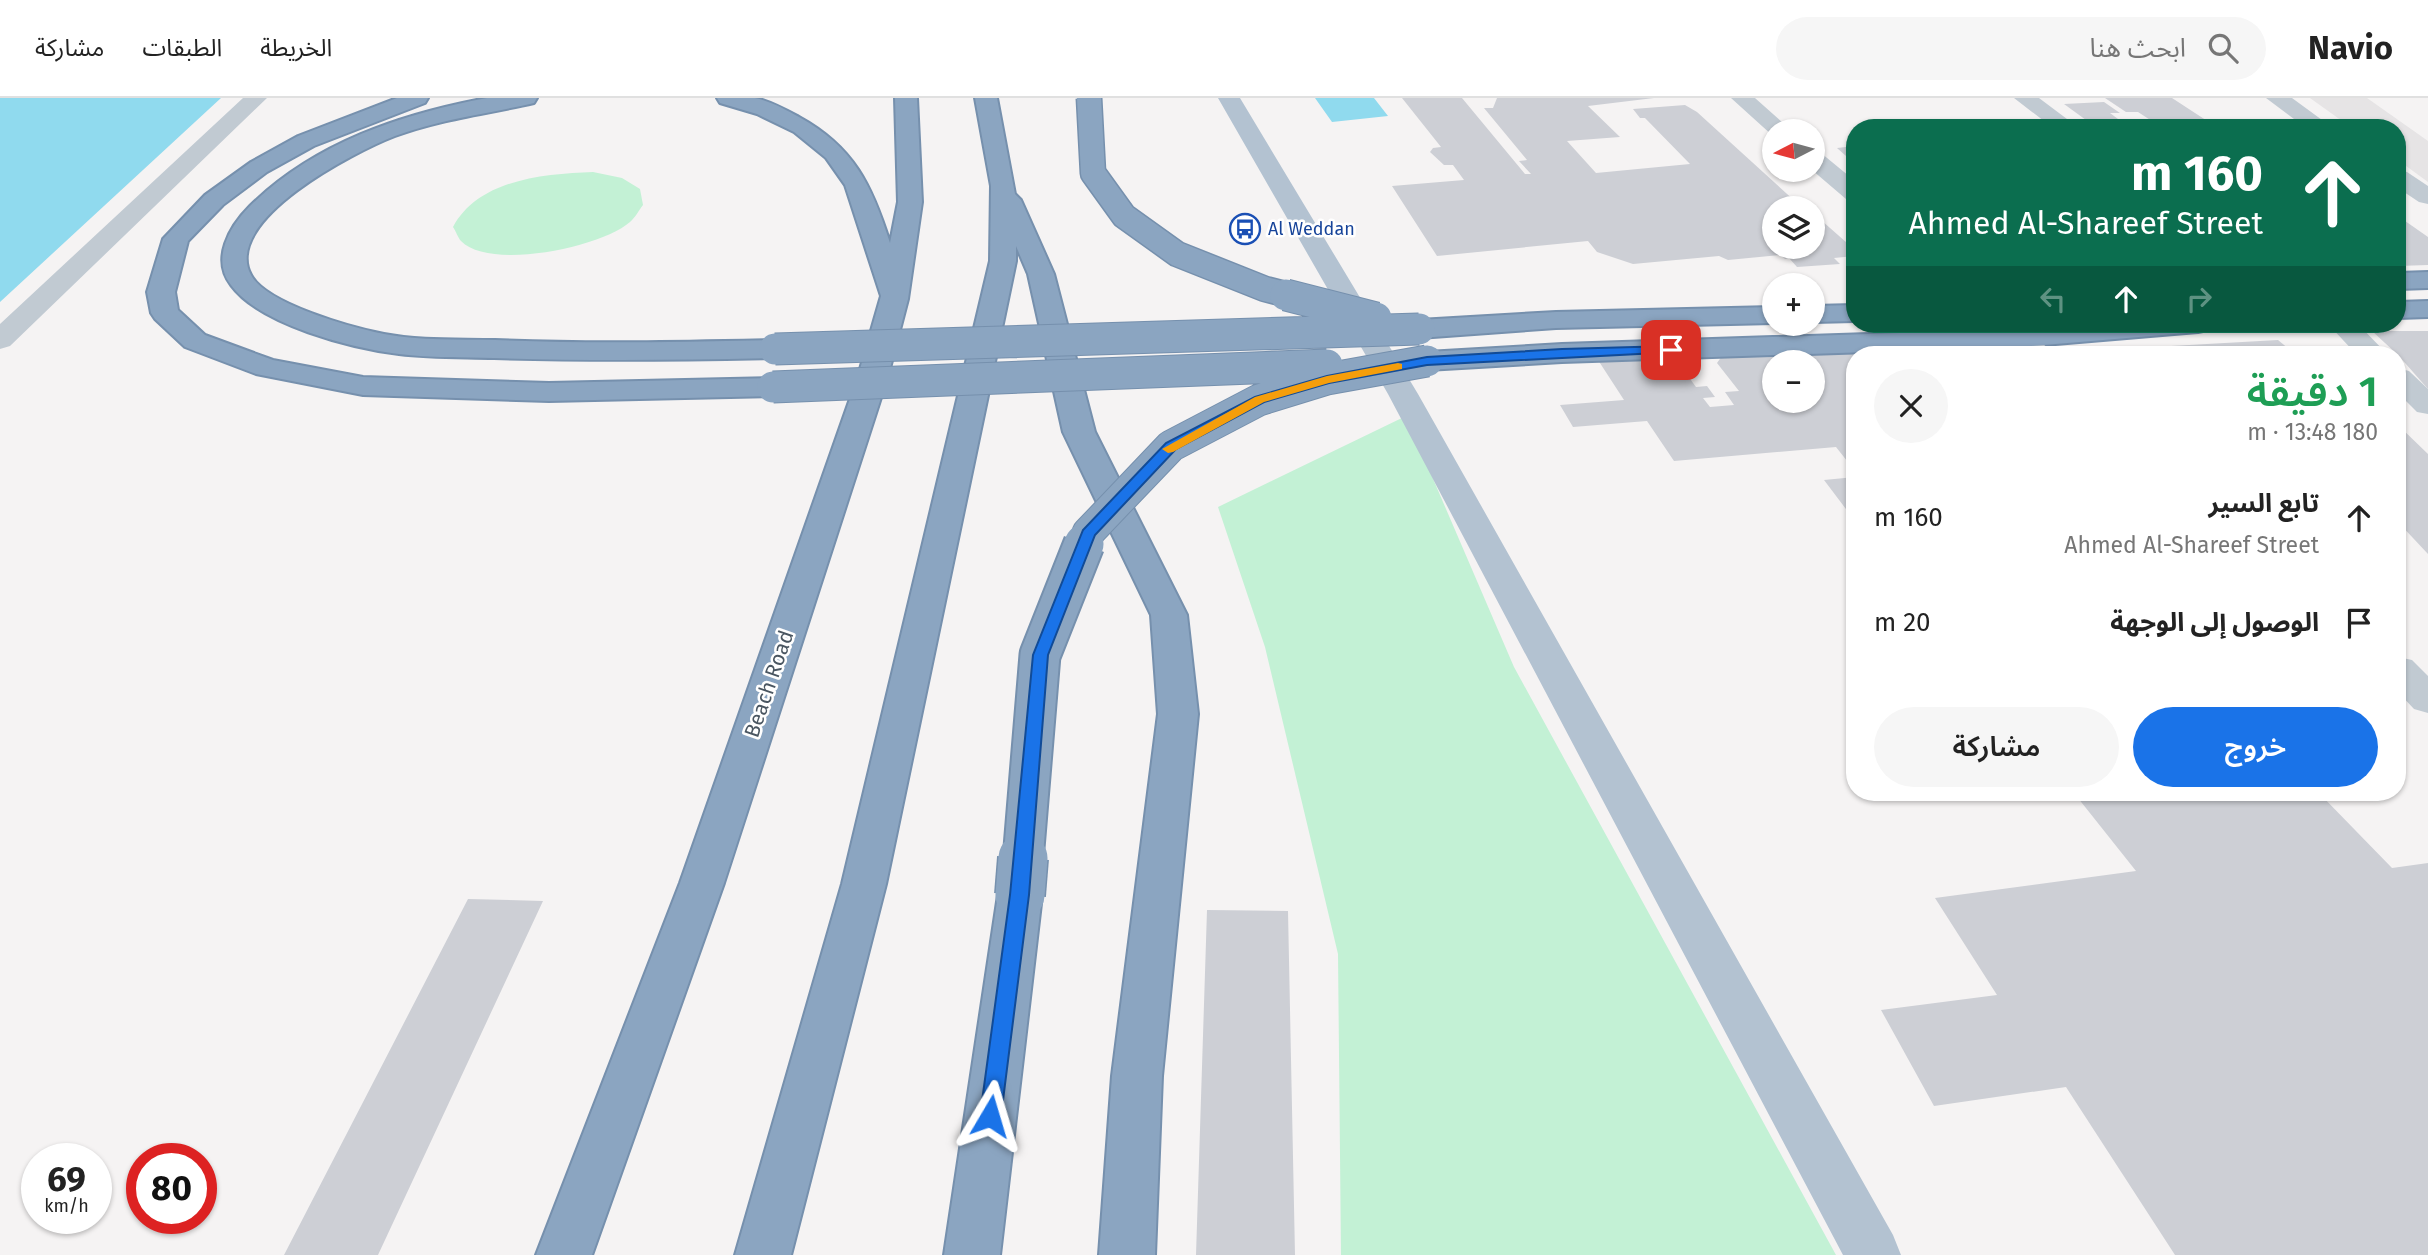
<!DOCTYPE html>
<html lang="ar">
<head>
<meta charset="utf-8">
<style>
	body { margin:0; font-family:"Fira Sans","Noto Sans Arabic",sans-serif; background:#f6f6f6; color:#222; direction:rtl; height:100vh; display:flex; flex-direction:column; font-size:26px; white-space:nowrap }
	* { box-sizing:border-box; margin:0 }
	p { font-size:23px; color:#767676 }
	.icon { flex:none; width:38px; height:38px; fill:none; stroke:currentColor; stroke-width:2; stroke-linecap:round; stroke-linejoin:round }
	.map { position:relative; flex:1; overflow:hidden; direction:ltr }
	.sheet { position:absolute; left:1846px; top:248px; width:560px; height:455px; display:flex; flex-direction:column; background:#fff; border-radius:28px; box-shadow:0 2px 5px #0004; direction:rtl }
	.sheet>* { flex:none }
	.hud { position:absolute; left:1846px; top:21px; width:560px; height:214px; border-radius:28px; box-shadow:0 2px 5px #0004; direction:rtl; background:#0b6e4f; color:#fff; overflow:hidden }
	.needle { width:46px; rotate:264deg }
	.tools { position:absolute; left:1762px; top:21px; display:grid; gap:14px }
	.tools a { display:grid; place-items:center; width:63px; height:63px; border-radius:50%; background:#fff; box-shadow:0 2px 5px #0004; font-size:35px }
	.speed { position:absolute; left:21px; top:1045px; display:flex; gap:14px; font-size:35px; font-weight:700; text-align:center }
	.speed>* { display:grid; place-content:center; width:91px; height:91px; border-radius:50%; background:#fff; box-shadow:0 2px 5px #0004; line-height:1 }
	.speed small { font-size:18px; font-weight:400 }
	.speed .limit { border:10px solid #d22; background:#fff; color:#111 }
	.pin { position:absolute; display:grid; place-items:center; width:60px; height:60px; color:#fff; margin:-30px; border-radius:14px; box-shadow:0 4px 10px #0006 }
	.me { position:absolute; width:77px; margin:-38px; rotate:7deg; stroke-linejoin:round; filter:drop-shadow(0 0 5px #0008) }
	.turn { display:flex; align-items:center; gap:24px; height:147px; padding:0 28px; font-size:32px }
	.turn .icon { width:91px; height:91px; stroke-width:2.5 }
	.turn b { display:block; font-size:49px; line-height:60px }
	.lanes { display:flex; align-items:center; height:66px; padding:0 28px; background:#0003; justify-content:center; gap:35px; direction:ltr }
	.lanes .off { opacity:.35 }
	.round { display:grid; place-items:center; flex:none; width:74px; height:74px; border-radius:37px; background:#f6f6f6 }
	.headline { display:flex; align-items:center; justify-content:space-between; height:119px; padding:0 28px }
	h1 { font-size:42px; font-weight:600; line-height:52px; color:#1e9e55 }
	.cta { display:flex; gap:14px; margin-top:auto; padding:14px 28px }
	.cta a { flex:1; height:80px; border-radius:42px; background:#1a73e8; color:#fff; font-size:28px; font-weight:600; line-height:80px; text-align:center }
	.cta a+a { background:#f6f6f6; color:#222 }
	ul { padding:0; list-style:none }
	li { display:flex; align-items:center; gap:21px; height:105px; padding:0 28px }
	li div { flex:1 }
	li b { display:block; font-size:26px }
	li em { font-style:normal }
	header { display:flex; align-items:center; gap:42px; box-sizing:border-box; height:98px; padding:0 35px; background:#fff; border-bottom:2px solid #e0e0e0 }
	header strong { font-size:33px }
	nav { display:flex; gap:38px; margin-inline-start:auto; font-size:24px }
	.search { width:490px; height:63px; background:#f6f6f6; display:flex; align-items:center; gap:18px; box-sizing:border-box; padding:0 24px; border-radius:38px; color:#767676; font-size:26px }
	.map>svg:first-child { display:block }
</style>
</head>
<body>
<header>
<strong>Navio</strong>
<div class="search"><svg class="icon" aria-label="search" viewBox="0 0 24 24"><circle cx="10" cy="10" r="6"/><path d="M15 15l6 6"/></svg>ابحث هنا</div>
<nav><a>الخريطة</a><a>الطبقات</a><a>مشاركة</a></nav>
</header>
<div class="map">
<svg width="2428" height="1157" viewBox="0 0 2428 1157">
	<rect width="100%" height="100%" fill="#f5f3f3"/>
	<path fill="#e6e4e5" d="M2310,0H2367L2428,43V84L2398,62V30H2352Z"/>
	<path fill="#c3f1d5" d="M593,74L622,80L640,91L643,107C639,112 635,120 630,124C602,149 490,173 461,143C458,140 456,133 453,129C479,81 544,76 593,74Z
		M1406,318L1514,569L1836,1157H1341L1338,856L1265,549L1218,409Z"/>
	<path fill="#90daee" d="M0,0H221L0,204Z
		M1315,0H1374L1388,18L1332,24Z"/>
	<path fill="#cdcfd5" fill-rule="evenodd" d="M1402,0H1462L1525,76H1531L1519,63L1527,62L1484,10H1493L1497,0H1654L1588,8L1620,39L1567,43L1596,75L1690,66L1645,20H1640L1633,11L1685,7L1697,14L1798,106L1806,110H1774V149H1813V115L1855,152V158L1834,160L1840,166L1797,169L1789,160L1785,161L1781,157L1728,162L1719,158L1633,166L1597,154L1588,143L1437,158L1392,88L1464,82L1453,67H1444L1430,54L1433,50L1441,49Z
		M2105,0H2172L2218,30H2152L2158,27L2138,14H2126Z
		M2104,4L2120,15H2110L2130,30H2097L2064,6Z
		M1855,48V66L1837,50Z
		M2398,118L2428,139V167L2398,168Z
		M2372,233H2428V291L2398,257Z
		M2278,242L2296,257H2104L2100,252Z
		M1881,247L1891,257H1855V373L1836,349L1674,363L1647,323L1573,329L1560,307L1624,302L1598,262L1672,256L1696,289L1707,288L1715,299L1703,300L1710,309L1734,307L1725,294L1739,293L1717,265L1722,258ZM1774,264H1813V303H1774Z
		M2398,327L2428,356V456L2398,424Z
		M1855,379V423L1824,382Z
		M2074,695H2319L2392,770L2428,765V1157H2175L2066,989L1934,1008L1881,912L1997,897L1935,800L2136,773Z
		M468,801L543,803L378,1157H284Z
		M1207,812L1288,813L1295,1157H1196Z"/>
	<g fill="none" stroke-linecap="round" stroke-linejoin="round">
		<g stroke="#7690ad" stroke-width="4">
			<path id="highway" d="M397,0H428L425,5L314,48L267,74L223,107L188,143L175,194L178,212L205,237L273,262L363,279L549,285L773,280L784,283L788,289L784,295L773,298L549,303L363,297L256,276L185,249L155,221L151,215L147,194L163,141L205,97L251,64L298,38Z
				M487,0H537L534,5C487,16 440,21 395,38C356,53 221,122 251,177C266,206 353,230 384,236C421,243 458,241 495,242C588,246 682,244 775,242L785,245L790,251L785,257L775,260C681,262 588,263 494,260C463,259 431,260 399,256C352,250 260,227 231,187C211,161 229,129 250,108C314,45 401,16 487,0Z
				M717,0C729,0 743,0 755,0C770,3 786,12 799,19C854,49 872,88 890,145L898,104L895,0H917L922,104L908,201L888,278L724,785L592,1157H536L680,785L858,278L881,198L845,87L826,60L794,34L757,16L720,5Z
				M975,0H997L1015,96L1021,102L1054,176L1095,334L1187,517L1198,616L1162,978L1155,1157H1099L1112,978L1158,616L1151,517L1063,334L1028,176L1016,148V163L886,786L791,1157H735L842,786L990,163L991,88Z
				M2428,174V190L2398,191V175Z
				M2428,203V219L2398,220V204Z
				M1855,207V223L1813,224V208Z
				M1774,209V225L1556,230L1419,240L1409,237L1405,231L1409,225L1419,222L1556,214Z
				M2092,226H2212L2208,232L2198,234L2020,249L1562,264L1427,272L1417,269L1412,263L1417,257L1427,254L1562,246L2020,231Z
				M1020,779L1036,784L1042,797L1000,1157H944L998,797L1004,784Z"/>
		</g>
		<path fill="#c1cad2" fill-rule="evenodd" d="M243,0H267L10,248L0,251V226Z
			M1731,0H1755L1792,33H1774L1773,38Z
			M2014,0H2039L2079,30H2053Z
			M2266,0H2292L2333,30H2306Z
			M1813,53L1821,55L1855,83V103L1846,101L1812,72Z
			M2398,72L2407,74L2428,88V106L2419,104L2398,90Z
			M1992,226H2022L2055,257H2023Z
			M2328,226H2358L2388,257H2357Z
			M2398,270L2409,273L2428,291V316L2417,314L2398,295Z
			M2398,559L2412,562L2428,578V615L2414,611L2398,594Z"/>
		<path fill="#b3c2d1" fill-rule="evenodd" d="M1218,0H1240L1418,296L1893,1137L1901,1157H1843L1388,296Z"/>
		<use href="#highway" fill="#8ba5c1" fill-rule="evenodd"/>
		<g stroke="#7690ad" stroke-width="27" stroke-linecap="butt">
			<path id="highway-bridge-far3" d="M1089,0L1093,75L1124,118L1177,156L1265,191L1293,198"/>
		</g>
		<g stroke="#7690ad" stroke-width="33" stroke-linecap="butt">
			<path id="highway-bridge-far2" d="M1286,197L1376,220
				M775,251L1419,231
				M773,289L1327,267
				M1083,447L1088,435L1171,348L1259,302L1327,281L1427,263"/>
		</g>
		<g stroke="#7690ad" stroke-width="43" stroke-linecap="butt">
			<path id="highway-bridge-far1" d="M1023,762L1040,557L1084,446"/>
		</g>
		<g stroke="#7690ad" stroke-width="52" stroke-linecap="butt">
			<path id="highway-bridge" d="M1020,797L1023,760"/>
		</g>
		<use href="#highway-bridge-far3" stroke="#8ba5c1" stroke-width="24"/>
		<use href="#highway-bridge-far2" stroke="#8ba5c1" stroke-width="31"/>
		<use href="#highway-bridge-far1" stroke="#8ba5c1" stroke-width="39"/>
		<use href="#highway-bridge" stroke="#8ba5c1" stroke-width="49"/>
	</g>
	<path fill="#1a73e8" stroke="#114b97" stroke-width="2" d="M1671,248L1676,249V254L1427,267L1329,285L1264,304L1176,351L1095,437L1048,557L1029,797L1001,1018L998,1026L990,1028L983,1026L980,1018L1010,797L1033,557L1083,432L1166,345L1255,299L1327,278L1427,259L1562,251Z"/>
	<path fill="#f59e0b" d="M1398,265L1402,266V271L1329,285L1264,304L1173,354L1168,355L1162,351L1255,299L1327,278Z"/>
	<defs>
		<g id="bus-ring" transform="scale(1.575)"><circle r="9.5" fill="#fff" stroke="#1a4fb4" stroke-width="1.5"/><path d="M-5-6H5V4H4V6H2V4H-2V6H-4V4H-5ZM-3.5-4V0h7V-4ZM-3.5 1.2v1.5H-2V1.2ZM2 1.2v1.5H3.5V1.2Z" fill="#1a4fb4"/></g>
	</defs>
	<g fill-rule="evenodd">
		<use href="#bus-ring" x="1245" y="131"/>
	</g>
	<g text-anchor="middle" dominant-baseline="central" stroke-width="5" stroke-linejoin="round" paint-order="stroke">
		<g font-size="18" fill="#164399" stroke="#fff" text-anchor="start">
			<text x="1268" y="131">Al Weddan</text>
		</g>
		<g font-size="21" fill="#4a5661" stroke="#fff">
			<text transform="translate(769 586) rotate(-71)">Beach Road</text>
		</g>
	</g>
</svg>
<div class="tools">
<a><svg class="needle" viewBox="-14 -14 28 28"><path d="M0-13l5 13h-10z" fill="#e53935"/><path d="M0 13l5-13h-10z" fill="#767676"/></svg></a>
<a><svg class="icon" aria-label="layers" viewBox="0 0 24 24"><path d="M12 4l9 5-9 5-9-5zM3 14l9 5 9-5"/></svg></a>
<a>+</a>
<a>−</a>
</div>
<div class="speed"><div>69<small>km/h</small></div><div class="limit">80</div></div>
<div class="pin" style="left:1671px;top:252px;background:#d93025"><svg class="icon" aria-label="arrive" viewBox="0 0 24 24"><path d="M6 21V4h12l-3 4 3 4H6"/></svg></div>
<svg class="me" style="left:990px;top:1018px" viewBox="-20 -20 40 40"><path d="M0-17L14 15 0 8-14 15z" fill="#1a73e8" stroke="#fff" stroke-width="4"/></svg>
<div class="hud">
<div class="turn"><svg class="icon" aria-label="ahead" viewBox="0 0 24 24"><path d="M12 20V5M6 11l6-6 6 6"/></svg><div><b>160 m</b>Ahmed Al-Shareef Street</div></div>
<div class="lanes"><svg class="icon off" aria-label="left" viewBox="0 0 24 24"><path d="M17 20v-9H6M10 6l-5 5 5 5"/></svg><svg class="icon" aria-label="ahead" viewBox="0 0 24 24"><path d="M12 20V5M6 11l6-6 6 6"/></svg><svg class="icon off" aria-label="right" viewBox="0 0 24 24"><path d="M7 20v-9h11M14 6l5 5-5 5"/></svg></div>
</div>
<section class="sheet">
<div class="headline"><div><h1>1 دقيقة</h1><p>180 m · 13:48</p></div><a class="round"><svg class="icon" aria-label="close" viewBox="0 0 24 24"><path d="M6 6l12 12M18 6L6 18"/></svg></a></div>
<ul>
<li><svg class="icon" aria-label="ahead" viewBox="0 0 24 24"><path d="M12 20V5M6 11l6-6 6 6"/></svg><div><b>تابع السير</b><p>Ahmed Al-Shareef Street</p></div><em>160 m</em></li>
<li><svg class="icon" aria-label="arrive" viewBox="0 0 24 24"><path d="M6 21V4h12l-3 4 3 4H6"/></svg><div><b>الوصول إلى الوجهة</b></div><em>20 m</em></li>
</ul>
<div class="cta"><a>خروج</a><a>مشاركة</a></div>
</section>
</div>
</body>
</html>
